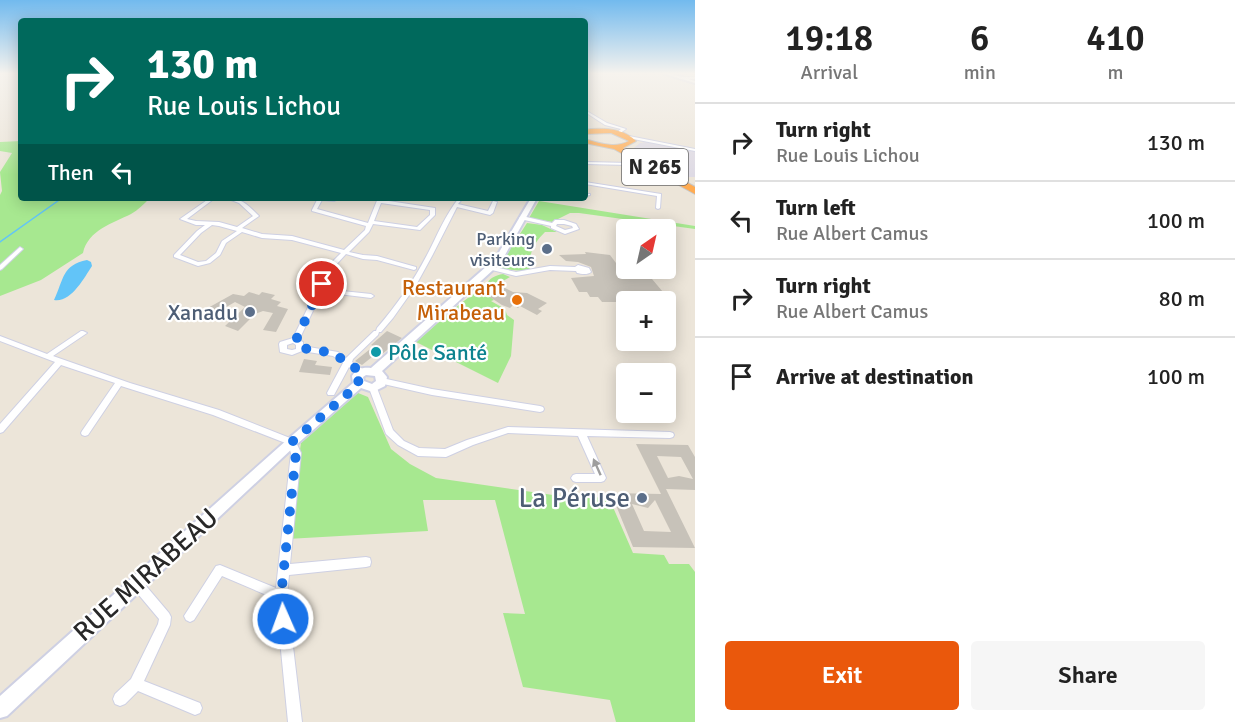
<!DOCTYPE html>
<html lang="en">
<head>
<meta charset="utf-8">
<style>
	body { margin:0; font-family:Signika,sans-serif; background:#f6f6f6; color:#222; height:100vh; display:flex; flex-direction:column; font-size:22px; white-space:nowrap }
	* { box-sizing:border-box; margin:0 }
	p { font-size:20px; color:#767676 }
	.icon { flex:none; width:33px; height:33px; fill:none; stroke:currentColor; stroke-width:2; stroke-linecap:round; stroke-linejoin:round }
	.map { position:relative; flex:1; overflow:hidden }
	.drawer { display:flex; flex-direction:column; background:#fff; width:540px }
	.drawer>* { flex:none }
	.top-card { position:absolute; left:18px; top:18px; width:570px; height:183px; border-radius:6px; box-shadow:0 3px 15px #0003; background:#00695c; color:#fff; overflow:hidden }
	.needle { width:39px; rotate:34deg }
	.fabs { position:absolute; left:616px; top:219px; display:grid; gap:12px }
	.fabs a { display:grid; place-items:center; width:60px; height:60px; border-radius:6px; background:#fff; box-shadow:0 3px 15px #0003; font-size:30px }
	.pin { position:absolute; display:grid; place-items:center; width:51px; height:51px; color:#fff; margin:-26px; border:3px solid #fff; border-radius:50%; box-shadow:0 2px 6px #0007 }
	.me { position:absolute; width:66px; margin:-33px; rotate:358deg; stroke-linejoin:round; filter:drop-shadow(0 0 4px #0008) }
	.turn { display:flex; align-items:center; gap:21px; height:126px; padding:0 30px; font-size:27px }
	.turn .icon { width:78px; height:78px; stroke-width:2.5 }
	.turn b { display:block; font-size:42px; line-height:51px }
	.then { display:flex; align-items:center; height:57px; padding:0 30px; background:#0003; gap:12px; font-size:22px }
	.eta { display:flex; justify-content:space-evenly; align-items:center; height:102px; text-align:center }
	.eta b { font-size:36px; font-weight:600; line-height:42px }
	.primary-button { display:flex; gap:12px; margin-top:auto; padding:12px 30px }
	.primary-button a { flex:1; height:69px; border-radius:6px; background:#ea580c; color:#fff; font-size:24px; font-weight:600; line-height:69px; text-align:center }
	.primary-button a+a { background:#f6f6f6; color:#222 }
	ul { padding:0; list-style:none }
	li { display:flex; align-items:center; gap:18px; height:78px; padding:0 30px; border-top:2px solid #e0e0e0 }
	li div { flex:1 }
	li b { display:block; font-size:22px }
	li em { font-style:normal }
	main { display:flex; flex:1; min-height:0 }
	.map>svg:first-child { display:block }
</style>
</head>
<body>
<main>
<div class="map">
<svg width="695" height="722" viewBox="0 0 695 722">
	<rect width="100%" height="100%" fill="#ece5d9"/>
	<path fill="#dedae4" d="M646,142L695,151V177H687L634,148L640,143Z"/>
	<path fill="#a7e890" d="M21,141V198H150C144,204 138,210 131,214C113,223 88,230 83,253L41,280L0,296V195L2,191L0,172L12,153L0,151V142Z
		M539,201L695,226V229L579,213H570L552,222L529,218Z
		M527,223L542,225L557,232H545C537,240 531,248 530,260L533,261L531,268L523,271L502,269L500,265Z
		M503,274L510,277L484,292L494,300L491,301L505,309L507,315L514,320L511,356L498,383L416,342C437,324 457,305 480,289C491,282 487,277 503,274Z
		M358,393L368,397L391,449L410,464L436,478L553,495L609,498L633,553L664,555L669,564H689L695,572V722H616L610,700L523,687L503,613L525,614L495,500H423L428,531L287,539L301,443Z"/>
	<path fill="#62c4f8" d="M87,260L91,262L92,266C84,278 71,303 54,300C64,279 62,265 87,260Z"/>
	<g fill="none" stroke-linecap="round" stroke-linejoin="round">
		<path stroke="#62c4f8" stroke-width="1.5" d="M0,242L62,198"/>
	</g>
	<path fill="#c7c2b9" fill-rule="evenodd" d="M585,252L610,255L628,279H652L663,292H654L658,297H650L654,302H602L598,297H590L587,292H579L571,278L594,276L591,267L578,262L566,261L559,255L586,254Z
		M501,286L513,292L527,293L547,303L538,309L542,311L537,315L520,306L518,308L513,305L510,308L502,305L482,292Z
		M249,292L259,295L262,292L275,295L271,299L281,302L277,306L288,309L276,332L263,330L273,313L263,311L255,314L238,331L225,326L245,307L235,302L214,314L206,309L233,294L244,296Z
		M387,331L402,338L376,359L372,357L362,365L355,361L374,346L371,345Z
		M304,359L317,361L315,365L332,367L330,375L299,372Z
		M636,444L688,445L695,457V490L666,489L695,548L633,547L611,493L661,494ZM657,456L681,457L693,479L679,476L668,478ZM655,500L671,532L644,531L632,504L648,508Z"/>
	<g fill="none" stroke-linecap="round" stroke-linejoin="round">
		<g stroke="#ced0e3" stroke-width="2">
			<path id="street" d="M680,77H695V79H679Z
				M585,110L607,123L626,129L619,134H617V132L621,129L605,125L585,112Z
				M629,136L695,149V151L628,138Z
				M585,162L630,163L632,164L630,165L585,164Z
				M585,182L661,194L660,208L658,209L656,208L657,196L585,184Z
				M585,194H590V195L585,196Z
				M210,198H215L187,219L196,221L219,222L237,227L253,216L239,203L226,198C242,198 248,205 259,216L242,228L262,234L292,236L344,250L365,230L366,226L312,211V210L318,198H330L336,200L334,201L322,200L317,209L368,223L378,198H382V200L435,208V215L420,230L373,224L369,232L349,252L363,255L377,256L416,267V269L414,270L377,260L363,259L346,254L334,267L323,289L371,294L374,296L371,298L322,292L299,340L303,342V346L338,352L346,358L374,331H376L377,328C396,306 413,282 427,255C437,236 445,215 459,198H463L458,204L488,211L493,201L497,202L493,213L490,215L457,207L432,256L415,287L393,318L381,332H379L378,335L353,359L352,362L364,370L365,372L364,374H358L349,367L334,395H328L327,393L343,363L333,356L302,351L292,355L280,352L279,344L280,342L293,338L316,291L315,290L317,288L328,266L341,253L292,240L262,238L242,232L226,243L220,255L210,263L198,266L174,257V255L197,231L205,225H196L180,219ZM381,203L430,210V215L417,227L374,221ZM212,225L219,226L237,231L222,241L216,253L206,261L198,262L180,255L201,233ZM293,343L296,345V349L292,350L287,349V345Z
				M522,216L552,223L555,220H564L576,224L579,229L565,234L551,228V226L520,219L519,218ZM557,224H564L572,226L573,228L565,230L556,226Z
				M20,247L23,249L22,250L2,269L0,270V265Z
				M578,265L589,268L591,272C588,275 581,274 577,273L576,271L550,270L516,276L488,269L487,268L490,266L516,272L550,266L575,267Z
				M81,331H83L87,333L53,356L130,383L219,410L295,440L301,453L290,564L366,557L370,558L371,562L370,566L366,567L289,575L287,596L302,722H288L276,599L222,576L194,620L190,622L186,620L184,616L216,566L220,565L276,588L291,453L288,444L213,415L121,386L88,435L85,436L82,435L81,433L82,431L115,383L61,365L3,432L0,433V424L55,362L0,341V336L47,354Z
				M382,378L432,389L540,406L543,407L544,409L543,411L540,412L432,395L379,383L378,381Z
				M373,385L376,386L377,388L393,430L404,441L419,448L445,449L467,440L508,427L670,432L673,433L674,435L673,437L670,438L587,436L606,478L604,481L601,482H576L573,481L571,478L573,475L576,474H595L578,436L508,433L473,445L446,457L418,456L398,445L386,434L369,388L370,386Z
				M137,578L141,580L169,613L171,617L170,625L144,681L200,703L202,708L200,713L195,715L138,691L125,704L120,706L115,704L113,699L115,694L131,679L158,624L159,619L133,588L131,584L133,580Z"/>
		</g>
		<g stroke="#ced0e3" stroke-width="4">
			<path id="secondary" d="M672,74L695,81V83L665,74Z
				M531,198H537L505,255L493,270L382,371L387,377L385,386L373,392L361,388L296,445L7,716L0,718V696L288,439L353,383L352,376C356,369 363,367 371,368L487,266L498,254ZM366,375L375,376L376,381L372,384L364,381L363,377Z"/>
		</g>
		<g stroke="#c7c7c7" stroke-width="2">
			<path id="highway" d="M591,129C607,128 624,129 636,141L623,148L695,187V194L614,149L585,143V139C599,143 615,149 629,141L611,133L585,134V130Z"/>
		</g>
		<use href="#street" fill="#fff" fill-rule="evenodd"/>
		<use href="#secondary" fill="#fff" fill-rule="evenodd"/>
		<use href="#highway" fill="#ffab51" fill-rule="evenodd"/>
	</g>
	<defs><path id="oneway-solid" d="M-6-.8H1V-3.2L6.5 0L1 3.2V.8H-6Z" transform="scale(1.5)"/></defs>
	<use fill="#9e9e9e" href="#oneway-solid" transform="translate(597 467) rotate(-114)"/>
	<linearGradient id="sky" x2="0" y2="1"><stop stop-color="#72baee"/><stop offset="0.42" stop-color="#f6f3ee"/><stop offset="1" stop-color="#f6f3ee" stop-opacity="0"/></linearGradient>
	<rect width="695" height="175" fill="url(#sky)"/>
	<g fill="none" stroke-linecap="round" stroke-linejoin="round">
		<path stroke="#1a73e8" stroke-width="10" stroke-dasharray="0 18" d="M283,619L281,596L296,453L292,442L359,384L357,376L361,372C334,353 334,352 300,348V344L296,340L322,284"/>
	</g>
	<g fill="#5c6f8a" stroke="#fff" stroke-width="2">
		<circle cx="547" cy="249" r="6"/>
		<circle cx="250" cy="312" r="6"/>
		<circle cx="642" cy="498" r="6"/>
	</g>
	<circle fill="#e8710a" stroke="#fff" stroke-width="2" cx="517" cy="300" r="6"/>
	<circle fill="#0f9aa8" stroke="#fff" stroke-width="2" cx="376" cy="352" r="6"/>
	<g text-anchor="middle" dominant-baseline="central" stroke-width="4.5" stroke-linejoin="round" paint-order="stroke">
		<g font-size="18" fill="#4e5e75" stroke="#fff" text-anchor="end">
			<text x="535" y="239">Parking<tspan x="535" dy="21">visiteurs</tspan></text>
		</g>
		<rect fill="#fff" stroke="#686868" stroke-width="1.5" x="622" y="149" width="66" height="36" rx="4.5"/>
		<g font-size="21" font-weight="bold" fill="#282828">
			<text x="655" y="167">N 265</text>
		</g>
		<g font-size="22" fill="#c56008" stroke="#fff" text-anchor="end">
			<text x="505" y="287">Restaurant<tspan x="505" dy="25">Mirabeau</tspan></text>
		</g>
		<g font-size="22" fill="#4e5e75" stroke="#fff" text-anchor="end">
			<text x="238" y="312">Xanadu</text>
		</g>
		<g font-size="22" fill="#0d838f" stroke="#fff" text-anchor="start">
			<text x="388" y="352">Pôle Santé</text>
		</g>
		<g font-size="27" fill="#4e5e75" stroke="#fff" text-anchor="end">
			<text x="630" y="498">La Péruse</text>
		</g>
		<g font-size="27" fill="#282828" stroke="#fff">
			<text transform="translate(146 575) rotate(-42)">RUE MIRABEAU</text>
		</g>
	</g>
</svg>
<div class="fabs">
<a><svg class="needle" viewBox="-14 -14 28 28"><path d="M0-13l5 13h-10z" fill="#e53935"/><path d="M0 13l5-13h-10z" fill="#767676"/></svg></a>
<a>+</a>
<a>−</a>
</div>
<div class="pin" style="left:322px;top:284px;background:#d93025"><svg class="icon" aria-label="arrive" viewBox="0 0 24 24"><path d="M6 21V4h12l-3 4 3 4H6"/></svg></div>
<svg class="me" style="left:283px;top:619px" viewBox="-20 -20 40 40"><circle r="17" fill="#1a73e8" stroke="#fff" stroke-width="3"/><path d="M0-11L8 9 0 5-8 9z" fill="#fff"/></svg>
<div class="top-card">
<div class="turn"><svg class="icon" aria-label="right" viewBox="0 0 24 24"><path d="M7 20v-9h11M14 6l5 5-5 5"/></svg><div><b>130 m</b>Rue Louis Lichou</div></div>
<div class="then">Then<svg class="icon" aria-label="left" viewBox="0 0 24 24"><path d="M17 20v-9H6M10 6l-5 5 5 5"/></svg></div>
</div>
</div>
<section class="drawer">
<div class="eta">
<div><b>19:18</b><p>Arrival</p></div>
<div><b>6</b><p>min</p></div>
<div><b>410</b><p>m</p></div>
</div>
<ul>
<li><svg class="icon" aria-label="right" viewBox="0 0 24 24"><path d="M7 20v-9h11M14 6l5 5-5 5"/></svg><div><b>Turn right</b><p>Rue Louis Lichou</p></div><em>130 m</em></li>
<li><svg class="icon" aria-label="left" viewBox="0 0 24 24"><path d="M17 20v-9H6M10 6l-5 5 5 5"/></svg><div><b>Turn left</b><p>Rue Albert Camus</p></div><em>100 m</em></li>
<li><svg class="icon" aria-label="right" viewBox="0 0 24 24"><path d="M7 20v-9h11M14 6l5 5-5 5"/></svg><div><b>Turn right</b><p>Rue Albert Camus</p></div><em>80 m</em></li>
<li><svg class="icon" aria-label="arrive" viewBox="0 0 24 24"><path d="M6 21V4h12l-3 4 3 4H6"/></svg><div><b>Arrive at destination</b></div><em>100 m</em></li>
</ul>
<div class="primary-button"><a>Exit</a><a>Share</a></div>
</section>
</main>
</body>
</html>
